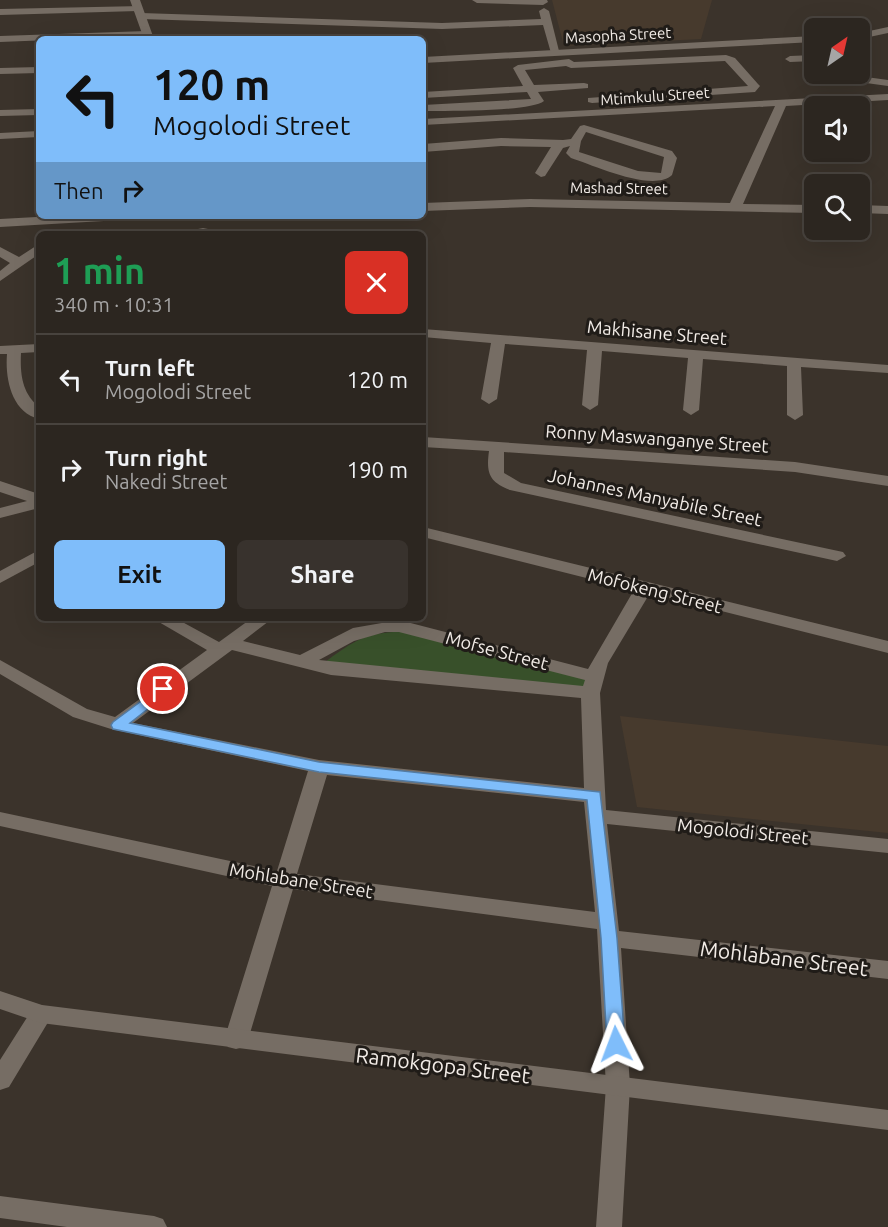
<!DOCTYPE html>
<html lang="en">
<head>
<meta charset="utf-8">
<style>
	body { margin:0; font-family:Ubuntu,sans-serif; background:#38322d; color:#f1f3f6; height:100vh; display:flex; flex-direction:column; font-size:22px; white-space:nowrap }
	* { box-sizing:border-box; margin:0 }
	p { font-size:20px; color:#a6a5a5 }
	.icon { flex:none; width:33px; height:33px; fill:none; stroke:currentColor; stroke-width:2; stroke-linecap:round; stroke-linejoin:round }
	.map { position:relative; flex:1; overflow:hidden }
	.drawer { position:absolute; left:36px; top:231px; width:390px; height:390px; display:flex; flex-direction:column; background:#2c2620; border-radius:9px; box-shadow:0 6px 24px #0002,0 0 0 2px #48433e }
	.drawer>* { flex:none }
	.hud { position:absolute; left:36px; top:36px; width:390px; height:183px; border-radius:9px; box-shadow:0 6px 24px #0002,0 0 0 2px #48433e; background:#7fbdfa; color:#111; overflow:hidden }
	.needle { width:39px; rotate:34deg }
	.tools { position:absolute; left:804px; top:18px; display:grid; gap:12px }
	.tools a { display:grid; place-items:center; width:66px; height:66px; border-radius:9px; background:#2c2620; box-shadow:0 6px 24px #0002,0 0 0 2px #48433e; font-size:30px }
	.pin { position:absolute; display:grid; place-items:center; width:51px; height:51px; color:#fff; margin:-26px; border:3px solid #fff; border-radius:50%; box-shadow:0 2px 6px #0007 }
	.me { position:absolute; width:66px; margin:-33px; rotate:357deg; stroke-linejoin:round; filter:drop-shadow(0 0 4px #0008) }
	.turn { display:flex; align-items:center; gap:21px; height:126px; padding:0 18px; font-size:27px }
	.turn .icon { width:78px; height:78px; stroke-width:2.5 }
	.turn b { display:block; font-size:42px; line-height:51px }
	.then { display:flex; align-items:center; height:57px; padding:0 18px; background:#0003; gap:12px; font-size:22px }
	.round { display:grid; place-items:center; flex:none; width:63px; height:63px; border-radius:9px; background:#38322d }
	.head { display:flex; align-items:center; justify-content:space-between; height:102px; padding:0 18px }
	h1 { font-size:36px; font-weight:600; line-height:45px; color:#1e9e55 }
	.primary-button { display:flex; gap:12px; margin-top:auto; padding:12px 18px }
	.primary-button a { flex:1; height:69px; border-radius:9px; background:#7fbdfa; color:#111; font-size:24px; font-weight:600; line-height:69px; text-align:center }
	.primary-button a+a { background:#38322d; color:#f1f3f6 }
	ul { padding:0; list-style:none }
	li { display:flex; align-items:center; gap:18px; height:90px; padding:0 18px; border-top:2px solid #48433e }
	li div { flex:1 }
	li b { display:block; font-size:22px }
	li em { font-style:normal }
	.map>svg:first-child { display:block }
</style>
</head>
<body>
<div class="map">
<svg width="888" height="1227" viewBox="0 0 888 1227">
	<rect width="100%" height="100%" fill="#3b332b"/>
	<path fill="#473a2d" d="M552,0H712L701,39L564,46Z
		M620,716L888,746V833L637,807Z"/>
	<path fill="#38502a" d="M412,631L587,680L589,686L576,689L321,665C357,638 366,632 412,631Z"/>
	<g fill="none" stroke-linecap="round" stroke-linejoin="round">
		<path fill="#766d64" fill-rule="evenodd" d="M472,0H547L548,2L543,5L477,3Z
			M142,6V10L138,11L0,15V9Z
			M544,8L549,11L560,55L551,53L543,25L442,29L141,19L136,16L141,13L442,23L541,19L539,11Z
			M147,31L151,32V36L0,42V36Z
			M726,55L735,58L758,84L760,86L755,92L592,103L588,102V98L748,86L725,61L571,68L566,66L525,70L534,85L584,83L588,84V88L538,92L544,101C530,112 445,111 423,111V105L531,99L527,92L423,98V92L523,86L513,68L518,65L569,59L574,62Z
			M814,55V61L790,62L785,59L790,56Z
			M860,71L866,77L888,80V86L859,82L852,74Z
			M888,94V100L786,106L743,204L814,205V213L530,207L423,211V203L530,199L730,203L775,106L423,125V119Z
			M39,109V115L0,116V110Z
			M584,125L672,151L677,158L672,175C653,193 593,165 571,158L566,153L570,146L563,148L545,176L541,177L535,173L551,147L501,146L423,152V144L501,138L563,140L571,139L580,126ZM586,132L664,157L661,173L638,171L579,152L581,141Z
			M39,131V137L0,139V133Z
			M860,205L888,206V214L860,213Z
			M55,216H127L121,220L0,227V219Z
			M203,228L208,229L209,234H197L198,229Z
			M39,244V254L0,281V271L10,263L0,257V247L19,257Z
			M423,329L888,365V373L801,367L803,415L795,420L787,415V366L703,359L699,410L691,415L683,410L688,358L602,351L598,405L590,410L582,405L587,350L505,344L497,399L489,404L481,399L491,343L423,337Z
			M39,344V352L21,353C20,374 22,393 39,407V419C11,412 5,378 7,354H0V346Z
			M423,437L795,462L888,476V486L795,472L504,452V473L521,483L843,552L846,556L837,561L510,490C489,482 486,473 489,451L423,447Z
			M0,481L39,494V508L0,518V508L27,501L0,492Z
			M423,527L888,641V653L650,593L608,663L600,693L606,810L888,839V853L607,824L619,931L888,961V979L621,948L630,1086L622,1227H596L606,1086L597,929L293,889L248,1040L244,1047L236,1049L228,1047L224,1040L272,886L0,826V812L277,871L308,771L111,729L73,717L0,674V660L87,709L115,717L207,650L152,618H175L219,642L252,618H273L243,641L300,655L353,628L399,620L588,669L634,590L423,537ZM385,632H399L585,680L583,686L319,660L354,641ZM232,650L331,675L581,698L584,788L319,760L133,723ZM327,775L584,802L595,912L297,874Z
			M39,550V562L0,583V571Z
			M41,1005L49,1008L53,1014L9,1087L0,1090V1060L33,1008Z
			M0,1196L154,1216L163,1219L167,1227H67L0,1218Z"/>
		<path fill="#766d64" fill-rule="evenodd" d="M130,0H140L154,39H144Z
			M888,27V33L860,39V33Z
			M814,36V42L423,63V57Z
			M39,67V73L0,74V68Z
			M0,991L42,1005L888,1110V1130L41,1023L0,1009Z"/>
	</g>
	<path fill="#7fbdfa" stroke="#537ba2" stroke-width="1.5" d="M163,685L170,689L168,693L130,723L319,762L600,792L617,938L625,1044L622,1049H609L607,1044L601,938L587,800L319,772L113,729L111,725L113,722Z"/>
	<g text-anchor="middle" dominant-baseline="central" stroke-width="6" stroke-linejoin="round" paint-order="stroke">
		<g font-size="15" fill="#f2ece7" stroke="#201c18">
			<text transform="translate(618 35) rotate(-3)">Masopha Street</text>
			<text transform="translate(655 96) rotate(-4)">Mtimkulu Street</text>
			<text transform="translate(619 188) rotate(1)">Mashad Street</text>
		</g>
		<g font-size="18" fill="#f2ece7" stroke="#201c18">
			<text transform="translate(657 332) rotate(5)">Makhisane Street</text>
			<text transform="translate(657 438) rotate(4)">Ronny Maswanganye Street</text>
			<text transform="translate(655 497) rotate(12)">Johannes Manyabile Street</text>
			<text transform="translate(655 590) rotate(14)">Mofokeng Street</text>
			<text transform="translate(497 650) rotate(15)">Mofse Street</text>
			<text transform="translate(743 831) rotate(6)">Mogolodi Street</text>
			<text transform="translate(301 880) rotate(9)">Mohlabane Street</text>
		</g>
		<g font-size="21" fill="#f2ece7" stroke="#201c18">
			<text transform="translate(784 958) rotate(7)">Mohlabane Street</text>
			<text transform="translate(443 1065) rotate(7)">Ramokgopa Street</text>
		</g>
	</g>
</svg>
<div class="tools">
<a><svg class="needle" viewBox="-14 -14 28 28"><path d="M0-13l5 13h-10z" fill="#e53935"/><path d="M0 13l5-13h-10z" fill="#a6a5a5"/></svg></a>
<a><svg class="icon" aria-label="sound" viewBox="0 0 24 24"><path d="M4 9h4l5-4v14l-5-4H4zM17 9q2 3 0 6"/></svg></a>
<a><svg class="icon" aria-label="search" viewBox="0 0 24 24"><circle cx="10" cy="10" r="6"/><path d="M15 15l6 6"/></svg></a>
</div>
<div class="pin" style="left:163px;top:689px;background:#d93025"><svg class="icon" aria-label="arrive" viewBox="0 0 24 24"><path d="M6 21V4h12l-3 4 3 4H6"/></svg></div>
<svg class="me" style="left:616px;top:1044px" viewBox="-20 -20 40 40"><path d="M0-17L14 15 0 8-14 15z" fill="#7fbdfa" stroke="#fff" stroke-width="4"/></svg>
<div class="hud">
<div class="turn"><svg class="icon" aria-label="left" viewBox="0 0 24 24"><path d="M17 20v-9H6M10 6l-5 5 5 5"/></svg><div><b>120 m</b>Mogolodi Street</div></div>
<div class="then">Then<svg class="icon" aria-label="right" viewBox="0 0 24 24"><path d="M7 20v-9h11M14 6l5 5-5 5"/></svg></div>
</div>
<section class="drawer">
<div class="head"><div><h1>1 min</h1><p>340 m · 10:31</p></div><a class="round" style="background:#d93025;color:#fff"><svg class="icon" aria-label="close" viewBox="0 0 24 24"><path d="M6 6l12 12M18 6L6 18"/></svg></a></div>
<ul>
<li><svg class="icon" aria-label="left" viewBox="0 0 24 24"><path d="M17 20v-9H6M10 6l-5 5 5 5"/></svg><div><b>Turn left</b><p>Mogolodi Street</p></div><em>120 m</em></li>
<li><svg class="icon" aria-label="right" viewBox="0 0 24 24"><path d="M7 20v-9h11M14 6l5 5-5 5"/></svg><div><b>Turn right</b><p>Nakedi Street</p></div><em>190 m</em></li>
</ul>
<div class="primary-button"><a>Exit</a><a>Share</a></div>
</section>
</div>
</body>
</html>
